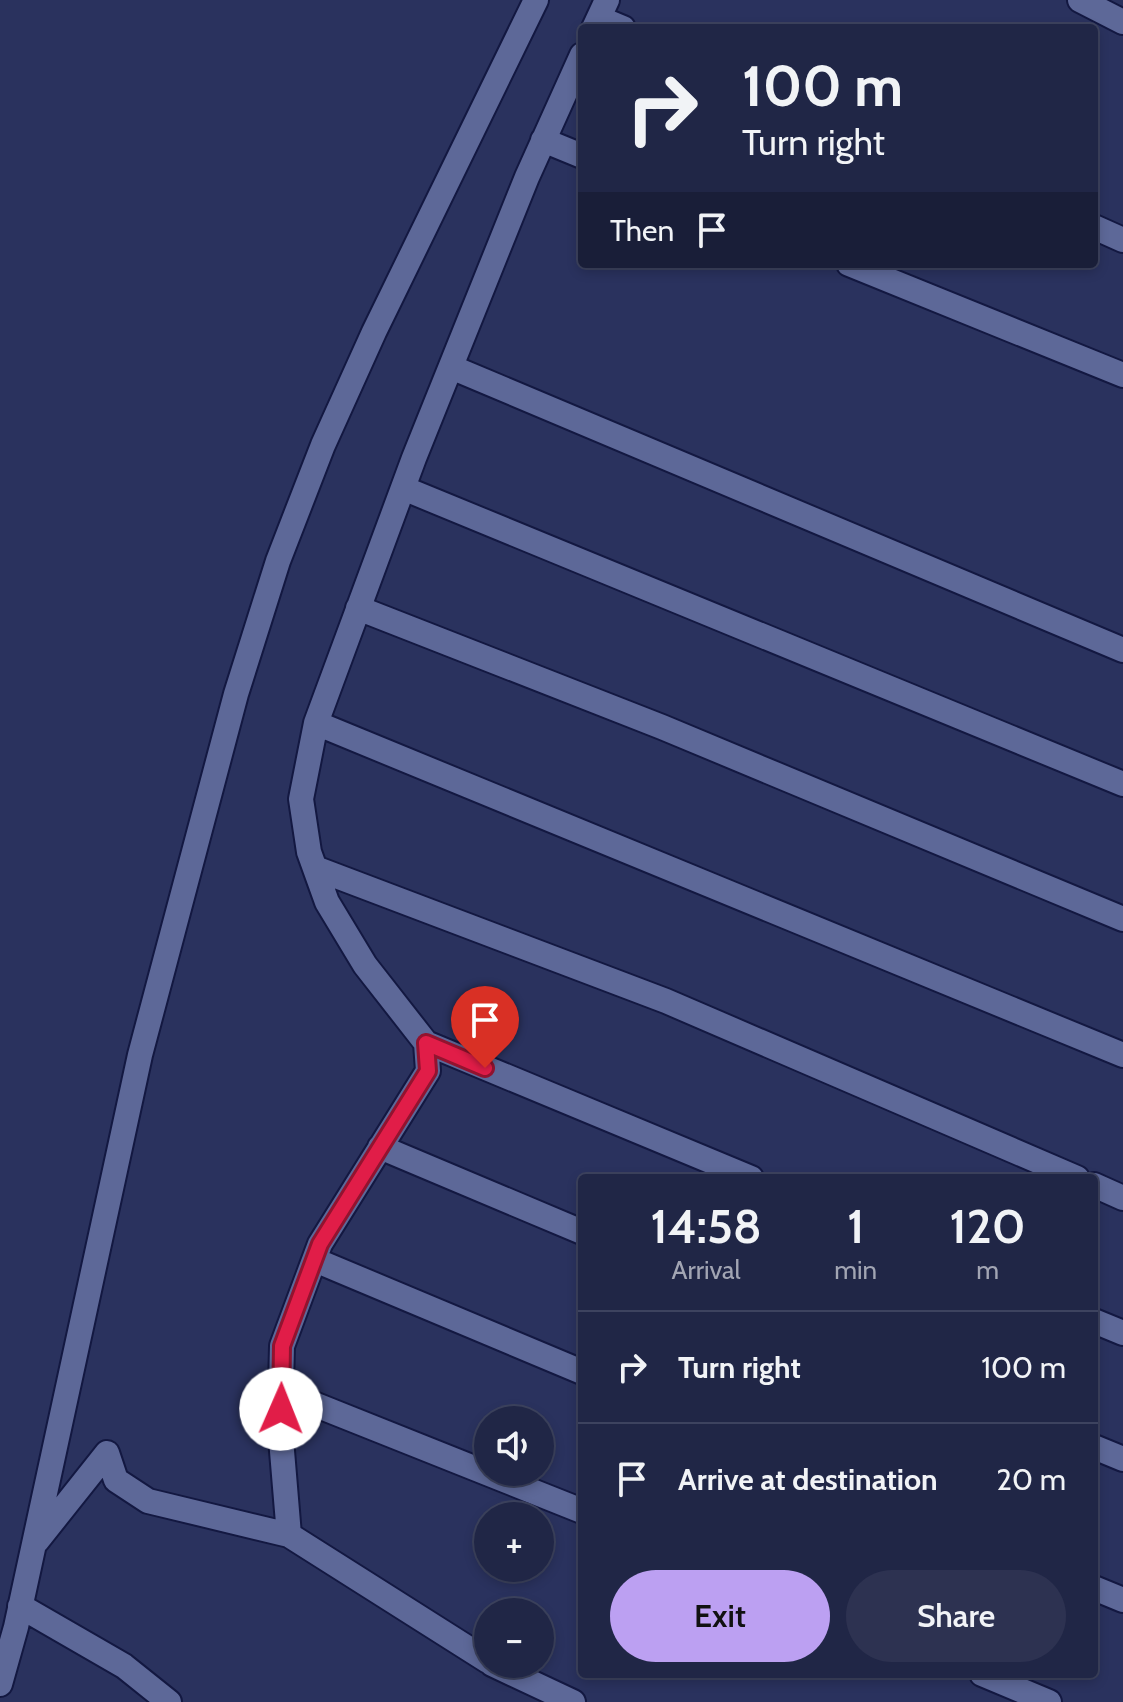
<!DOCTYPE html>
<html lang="en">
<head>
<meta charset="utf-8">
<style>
	body { margin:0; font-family:Cabin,sans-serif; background:#2d3251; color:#f1f3f6; height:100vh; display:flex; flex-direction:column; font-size:30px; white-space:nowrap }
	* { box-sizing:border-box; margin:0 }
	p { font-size:26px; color:#a2a5b3 }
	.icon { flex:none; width:44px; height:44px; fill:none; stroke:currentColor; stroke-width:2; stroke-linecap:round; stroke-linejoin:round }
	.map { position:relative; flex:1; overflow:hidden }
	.sheet { position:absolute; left:578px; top:1174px; width:520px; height:504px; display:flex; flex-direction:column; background:#202646; border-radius:8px; box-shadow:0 4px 12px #0003,0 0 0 2px #3d435f }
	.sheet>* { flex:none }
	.banner { position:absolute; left:578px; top:24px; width:520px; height:244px; border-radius:8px; box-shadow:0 4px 12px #0003,0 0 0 2px #3d435f; background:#202646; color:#f1f3f6; overflow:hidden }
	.buttons { position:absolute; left:474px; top:1406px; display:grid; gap:16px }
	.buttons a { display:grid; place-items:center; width:80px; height:80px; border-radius:50%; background:#202646; box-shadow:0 4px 12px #0003,0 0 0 2px #3d435f; font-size:40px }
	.pin { position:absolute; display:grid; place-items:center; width:68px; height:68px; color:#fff; margin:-82px -34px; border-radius:50% 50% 50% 0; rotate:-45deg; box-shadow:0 0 8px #0007 }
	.pin .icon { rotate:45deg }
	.me { position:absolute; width:88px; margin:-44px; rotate:1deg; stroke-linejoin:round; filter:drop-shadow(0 0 6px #0008) }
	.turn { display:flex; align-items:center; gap:28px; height:168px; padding:0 32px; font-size:36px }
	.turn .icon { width:104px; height:104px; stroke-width:2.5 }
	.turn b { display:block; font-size:56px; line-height:68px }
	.then { display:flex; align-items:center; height:76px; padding:0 32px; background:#0003; gap:16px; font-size:30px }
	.eta { display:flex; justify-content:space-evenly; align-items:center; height:136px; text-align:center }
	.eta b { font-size:48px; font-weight:600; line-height:56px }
	.action { display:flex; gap:16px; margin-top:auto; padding:16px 32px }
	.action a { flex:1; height:92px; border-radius:48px; background:#bca0f2; color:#111; font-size:32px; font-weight:600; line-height:92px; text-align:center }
	.action a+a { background:#2d3251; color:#f1f3f6 }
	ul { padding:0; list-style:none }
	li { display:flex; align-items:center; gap:24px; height:112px; padding:0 32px; border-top:2px solid #3d435f }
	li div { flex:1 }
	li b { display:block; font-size:30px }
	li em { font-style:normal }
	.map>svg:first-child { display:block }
</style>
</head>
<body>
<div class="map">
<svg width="1123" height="1702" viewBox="0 0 1123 1702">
	<rect width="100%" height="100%" fill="#2a325e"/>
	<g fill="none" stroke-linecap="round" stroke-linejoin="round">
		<g stroke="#131841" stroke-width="28">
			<path id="minor" d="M1080,0L1123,22
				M599,18L623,28
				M594,28L607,0
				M543,140L582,156
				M1094,227L1123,240
				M849,264L1123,375
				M451,367L1123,650
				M403,488L1123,784
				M358,608L662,727L1123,919
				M316,723L1123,1055
				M315,868L666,1001L1077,1178
				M426,1043L751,1178
				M380,1147L582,1232
				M1094,1185L1123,1198
				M315,1260L582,1372
				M1094,1321L1123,1333
				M281,1391L582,1511
				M1094,1447L1123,1459
				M289,1535L280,1427L282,1346L320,1244L428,1071L426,1043L365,965L327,902L309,852L301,799L316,723L414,458L527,177L582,55
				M37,1541L107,1453L116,1480L148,1501L289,1535L488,1661
				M1094,1588L1123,1600
				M20,1606L124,1666L169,1702
				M492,1664L573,1702
				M982,1674L1049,1702
				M0,1684L16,1627L140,1055L236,694L278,561L323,445L374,332L536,0"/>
		</g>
		<use href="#minor" stroke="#5d6898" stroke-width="24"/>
	</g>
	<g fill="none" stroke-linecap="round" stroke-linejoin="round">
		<g stroke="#92132f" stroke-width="20">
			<path id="route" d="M281,1409L282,1346L320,1244L428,1071L426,1043L485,1068"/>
		</g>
		<use href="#route" stroke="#e11d48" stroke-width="14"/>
	</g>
</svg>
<div class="buttons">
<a><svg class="icon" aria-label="sound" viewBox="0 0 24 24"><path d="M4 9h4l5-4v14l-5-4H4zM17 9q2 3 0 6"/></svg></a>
<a>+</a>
<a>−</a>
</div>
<div class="pin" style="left:485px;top:1068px;background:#d93025"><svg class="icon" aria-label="arrive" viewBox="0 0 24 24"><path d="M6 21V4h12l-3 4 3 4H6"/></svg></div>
<svg class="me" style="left:281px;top:1409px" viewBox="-20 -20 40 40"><circle r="19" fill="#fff"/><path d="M0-13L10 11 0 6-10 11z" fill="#e11d48"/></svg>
<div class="banner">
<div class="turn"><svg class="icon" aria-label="right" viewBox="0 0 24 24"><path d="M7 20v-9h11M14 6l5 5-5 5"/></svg><div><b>100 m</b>Turn right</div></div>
<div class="then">Then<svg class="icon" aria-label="arrive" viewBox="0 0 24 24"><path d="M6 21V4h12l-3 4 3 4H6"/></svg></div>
</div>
<section class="sheet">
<div class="eta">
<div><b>14:58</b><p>Arrival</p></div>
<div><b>1</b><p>min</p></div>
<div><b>120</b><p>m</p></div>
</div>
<ul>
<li><svg class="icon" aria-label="right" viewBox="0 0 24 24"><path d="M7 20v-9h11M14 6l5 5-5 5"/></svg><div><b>Turn right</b></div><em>100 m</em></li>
<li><svg class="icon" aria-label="arrive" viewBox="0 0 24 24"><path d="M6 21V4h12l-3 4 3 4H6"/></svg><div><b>Arrive at destination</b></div><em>20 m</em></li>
</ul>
<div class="action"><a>Exit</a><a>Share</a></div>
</section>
</div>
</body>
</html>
